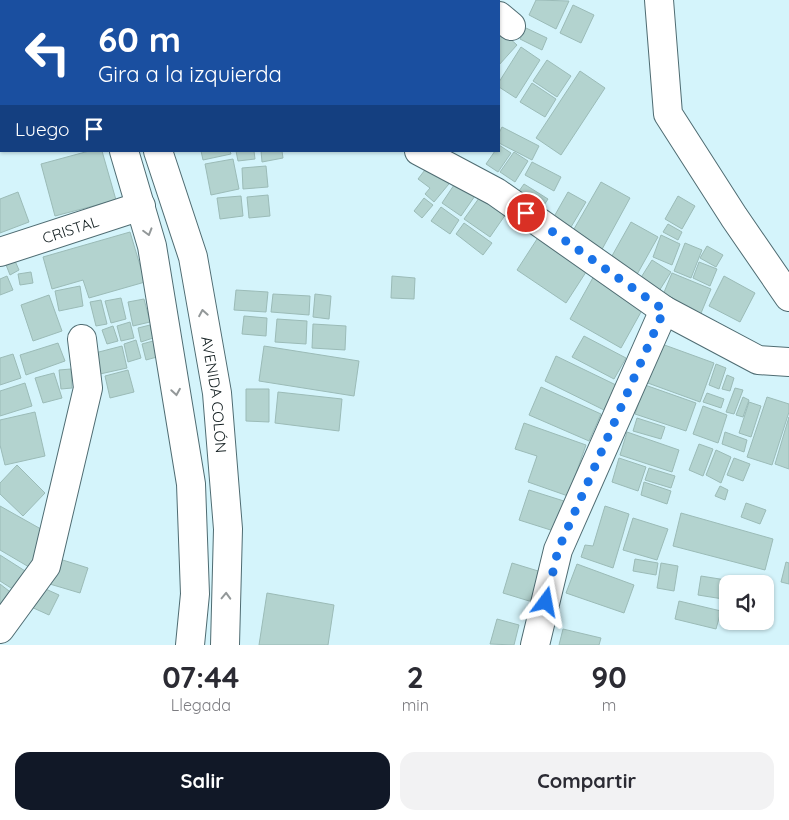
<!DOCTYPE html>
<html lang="es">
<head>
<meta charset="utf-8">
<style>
	body { margin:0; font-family:Quicksand,sans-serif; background:#f2f2f3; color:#2b2b33; height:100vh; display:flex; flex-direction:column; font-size:19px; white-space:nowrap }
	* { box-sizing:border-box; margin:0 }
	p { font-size:16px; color:#7c7c81 }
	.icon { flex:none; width:28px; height:28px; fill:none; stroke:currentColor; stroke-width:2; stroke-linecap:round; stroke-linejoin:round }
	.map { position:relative; height:645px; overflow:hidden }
	.panel { display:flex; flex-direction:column; background:#fff; flex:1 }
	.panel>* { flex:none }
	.top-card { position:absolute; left:0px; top:0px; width:500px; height:152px; box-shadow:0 1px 4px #0004; background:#1a4fa0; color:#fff; overflow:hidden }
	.controls { position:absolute; left:719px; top:575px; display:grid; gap:10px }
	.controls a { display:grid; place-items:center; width:55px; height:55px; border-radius:10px; background:#fff; box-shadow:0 1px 4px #0004; font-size:25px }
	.pin { position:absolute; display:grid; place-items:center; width:42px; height:42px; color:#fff; margin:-21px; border:2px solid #fff; border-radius:50%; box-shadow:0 1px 5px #0007 }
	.me { position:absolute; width:55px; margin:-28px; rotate:13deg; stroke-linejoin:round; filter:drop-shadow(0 0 4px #0008) }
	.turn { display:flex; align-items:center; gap:18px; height:105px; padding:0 15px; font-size:22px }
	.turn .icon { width:65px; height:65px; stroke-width:2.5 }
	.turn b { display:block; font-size:35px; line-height:42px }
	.then { display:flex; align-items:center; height:48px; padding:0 15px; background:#0003; gap:10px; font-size:19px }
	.eta { display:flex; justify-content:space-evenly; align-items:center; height:85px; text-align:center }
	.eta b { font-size:30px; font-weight:700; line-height:35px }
	.primary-button { display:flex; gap:10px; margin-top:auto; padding:10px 15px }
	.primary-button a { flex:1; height:58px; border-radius:15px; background:#111827; color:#fff; font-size:20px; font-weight:700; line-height:58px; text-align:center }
	.primary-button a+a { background:#f2f2f3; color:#2b2b33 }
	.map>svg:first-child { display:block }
</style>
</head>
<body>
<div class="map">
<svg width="789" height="645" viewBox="0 0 789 645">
	<rect width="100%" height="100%" fill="#d4f4fb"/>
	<path fill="#b3d3cf" stroke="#9bbbb7" d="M165,0H229V1H165Z
		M536,0L569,1L556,29L529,15Z
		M573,5L594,15L581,43L560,33Z
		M526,28L547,38L542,50L520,39Z
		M499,29L517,45L499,65Z
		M521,47L540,60L516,98L499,87V82Z
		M547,60L571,76L557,97L533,81Z
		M580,71L605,88L561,155L536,138Z
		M532,83L556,99L545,117L520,102Z
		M502,127L539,146L532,160L499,143V133Z
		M499,145L511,153L498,172L486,164L495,151H499Z
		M89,151H102L116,200L55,216L41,164Z
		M201,151H230L231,154L203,160Z
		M236,151H254L255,159L238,161Z
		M261,151H282L283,158L262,162Z
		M514,152L528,161L515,182L500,172Z
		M233,159L239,189L211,195L205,164Z
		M431,162L453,179L434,202L425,194L430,188L418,179Z
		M532,162L561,177L554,191L525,175Z
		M266,166L268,187L243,189L242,168Z
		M458,179L477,193L461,216L442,203Z
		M601,182L630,198L600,253L570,236Z
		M524,184L548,199L538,214L514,198Z
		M18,192L29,222L0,233V199Z
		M568,192L586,202L568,232L551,222Z
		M482,194L508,211L490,237L464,219Z
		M268,195L270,216L249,218L247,197Z
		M241,196L243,216L220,219L217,198Z
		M678,196L695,206L682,229L665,219Z
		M424,198L433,205L422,218L414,211Z
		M441,207L459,220L450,234L431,221Z
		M631,222L658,237L635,278L608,263Z
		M464,223L492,243L483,255L456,234Z
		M668,224L682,232L678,240L663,232Z
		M130,232L145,282L89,298L83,280L52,289L43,257Z
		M661,235L680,244L672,265L653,257Z
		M539,236L588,269L566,303L517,270Z
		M685,243L702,250L691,278L674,271Z
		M707,246L723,255L716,267L700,258Z
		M12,254L19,270L10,275L3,257Z
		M652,260L671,272L654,299L635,287Z
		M699,262L717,269L710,286L693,278Z
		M31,272L33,283L20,285L18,274Z
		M672,273L711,289L699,318L660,302Z
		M595,274L646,303L621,348L570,319Z
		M7,276L13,290L0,295V279Z
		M392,276L415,278L414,299L391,298Z
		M724,276L755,293L740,322L709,306Z
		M80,286L83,306L59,311L55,291Z
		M236,290L268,292L266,312L234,310Z
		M273,294L310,296L309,315L271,312Z
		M315,294L331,296L329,319L313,317Z
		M49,295L62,331L33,341L21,305Z
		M121,298L126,319L111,323L105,301Z
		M144,299L150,322L133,326L128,302Z
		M101,300L107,324L96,326L90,302Z
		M244,316L267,318L266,336L242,334Z
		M277,319L307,321L306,344L275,342Z
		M130,322L134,338L121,341L117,326Z
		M313,324L346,326L345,350L312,348Z
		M150,325L153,338L141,342L138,328Z
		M113,326L118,341L107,344L102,330Z
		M584,336L626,358L614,379L572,357Z
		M136,340L141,358L128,362L124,344Z
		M153,341L157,357L146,360L142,344Z
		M58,343L65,361L26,375L20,355Z
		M659,343L714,363L700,402L645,382Z
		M122,346L127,368L100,374L95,353Z
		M264,346L359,361L354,396L259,381Z
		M13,354L21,378L0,385V358Z
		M556,356L616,385L604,410L545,381Z
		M716,364L726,368L719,389L709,385Z
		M71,369L72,388L61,389L59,370Z
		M128,370L134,392L110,398L105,376Z
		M54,373L62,398L43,403L35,378Z
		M727,375L734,378L730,391L722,389Z
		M25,383L32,406L0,416V391Z
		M645,385L696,403L686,431L635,414Z
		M541,387L601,414L589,441L529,415Z
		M735,388L743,390L734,414L726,412Z
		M246,389H269V422L246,421Z
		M278,392L342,399L339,431L275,423Z
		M707,393L724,399L721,408L703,402Z
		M743,397L749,400L743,417L736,415Z
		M767,397L789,404V412L772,465L747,457Z
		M749,402L761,406L751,437L739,433Z
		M703,406L727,415L718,443L693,434Z
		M35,412L45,456L5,465L0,445V420Z
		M789,417V469L775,464Z
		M637,418L665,427L661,439L633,431Z
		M524,423L586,445L568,496L528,482L537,456L515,449Z
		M627,432L679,450L672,472L620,455Z
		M725,432L747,440L744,452L722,444Z
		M699,444L713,449L703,476L689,470Z
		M716,450L731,457L721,483L706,475Z
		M619,458L646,467L638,491L612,482Z
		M734,458L750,464L743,481L727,475Z
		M17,465L45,493L23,516L0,494V483Z
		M649,468L675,476L671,488L645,480Z
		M644,482L671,491L667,504L641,495Z
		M720,486L728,490L725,500L715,496Z
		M529,490L567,502L557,532L519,520Z
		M746,503L766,510L760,524L741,517Z
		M0,506L48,533L29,567L0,550Z
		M605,506L629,514L613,568L581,557L585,545L593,546Z
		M681,513L773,539L765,570L673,546Z
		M633,518L668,529L657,560L623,550Z
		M0,555L33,576L22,595L0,581Z
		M50,556L88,568L80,593L43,582Z
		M635,559L658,563L656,575L633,571Z
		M786,562L789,563V584L781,582Z
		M512,563L548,574L539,604L503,593Z
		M661,563L678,566L674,591L657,588Z
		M577,564L634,585L624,613L566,593Z
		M701,576L726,580L723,599L698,595Z
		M0,584L18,598L0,612Z
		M39,586L59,595L49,615L29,606Z
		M267,593L334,605L328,645H259Z
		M679,601L721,611L716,629L675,619Z
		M497,619L519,625L514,645L490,644Z
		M737,621H757L756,629L737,626Z
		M563,629L601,638L599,645H559Z"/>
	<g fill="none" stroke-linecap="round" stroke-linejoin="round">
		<g stroke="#4f6c72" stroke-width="30">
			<g id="street">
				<path d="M480,0L481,1"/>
				<path d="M659,0L668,114L734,217L789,297"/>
				<path d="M499,16L511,26"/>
				<path d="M0,26H1"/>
				<path d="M419,151L496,192L664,310L758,360L789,362"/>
				<path id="s1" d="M0,252L141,206"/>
				<path d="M0,629L46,566L88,388L82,339"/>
				<path d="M535,645L558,550L664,310"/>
			</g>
		</g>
		<g stroke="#4f6c72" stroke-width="30">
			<g id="secondary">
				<path d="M74,0V1"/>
				<path d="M108,0L109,1"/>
				<path d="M124,151L152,246L191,484L195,594L190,645"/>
				<path id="s2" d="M158,151L193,257L217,393L228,529L225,645"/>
			</g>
		</g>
		<use href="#street" stroke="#fff" stroke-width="28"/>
		<use href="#secondary" stroke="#fff" stroke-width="28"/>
	</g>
	<defs><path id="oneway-chevron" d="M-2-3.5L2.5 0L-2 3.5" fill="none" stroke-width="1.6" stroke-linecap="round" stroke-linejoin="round" transform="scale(1.25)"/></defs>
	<g stroke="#939899">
		<use href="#oneway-chevron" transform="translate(148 232) rotate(74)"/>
		<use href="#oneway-chevron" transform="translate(203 313) rotate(-100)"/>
		<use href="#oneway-chevron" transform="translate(176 392) rotate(81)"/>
		<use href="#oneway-chevron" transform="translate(226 596) rotate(-88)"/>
	</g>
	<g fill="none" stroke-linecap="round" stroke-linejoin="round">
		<path stroke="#1a73e8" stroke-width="9" stroke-dasharray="0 16.2" d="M526,213L664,310L558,550L546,602"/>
	</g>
	<g text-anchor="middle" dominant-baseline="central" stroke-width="5" stroke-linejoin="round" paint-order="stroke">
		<g font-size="15" fill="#0e1a1c" stroke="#f6fcfd">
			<text stroke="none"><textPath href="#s1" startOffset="74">CRISTAL</textPath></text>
			<text stroke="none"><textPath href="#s2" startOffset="251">AVENIDA COLÓN</textPath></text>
		</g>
	</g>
</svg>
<div class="controls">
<a><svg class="icon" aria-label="sound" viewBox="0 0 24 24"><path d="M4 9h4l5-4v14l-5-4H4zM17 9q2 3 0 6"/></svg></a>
</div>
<div class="pin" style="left:526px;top:213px;background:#d93025"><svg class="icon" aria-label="arrive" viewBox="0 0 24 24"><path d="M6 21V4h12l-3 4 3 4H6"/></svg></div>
<svg class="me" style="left:546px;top:602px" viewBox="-20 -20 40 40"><path d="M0-17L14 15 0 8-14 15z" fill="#1a73e8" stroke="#fff" stroke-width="4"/></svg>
<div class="top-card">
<div class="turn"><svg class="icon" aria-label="left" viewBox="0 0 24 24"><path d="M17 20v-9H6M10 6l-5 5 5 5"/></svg><div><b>60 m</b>Gira a la izquierda</div></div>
<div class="then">Luego<svg class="icon" aria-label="arrive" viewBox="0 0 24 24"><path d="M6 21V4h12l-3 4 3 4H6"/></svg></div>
</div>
</div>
<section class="panel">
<div class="eta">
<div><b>07:44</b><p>Llegada</p></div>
<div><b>2</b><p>min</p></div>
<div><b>90</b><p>m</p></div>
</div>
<div class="primary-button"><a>Salir</a><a>Compartir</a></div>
</section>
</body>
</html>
